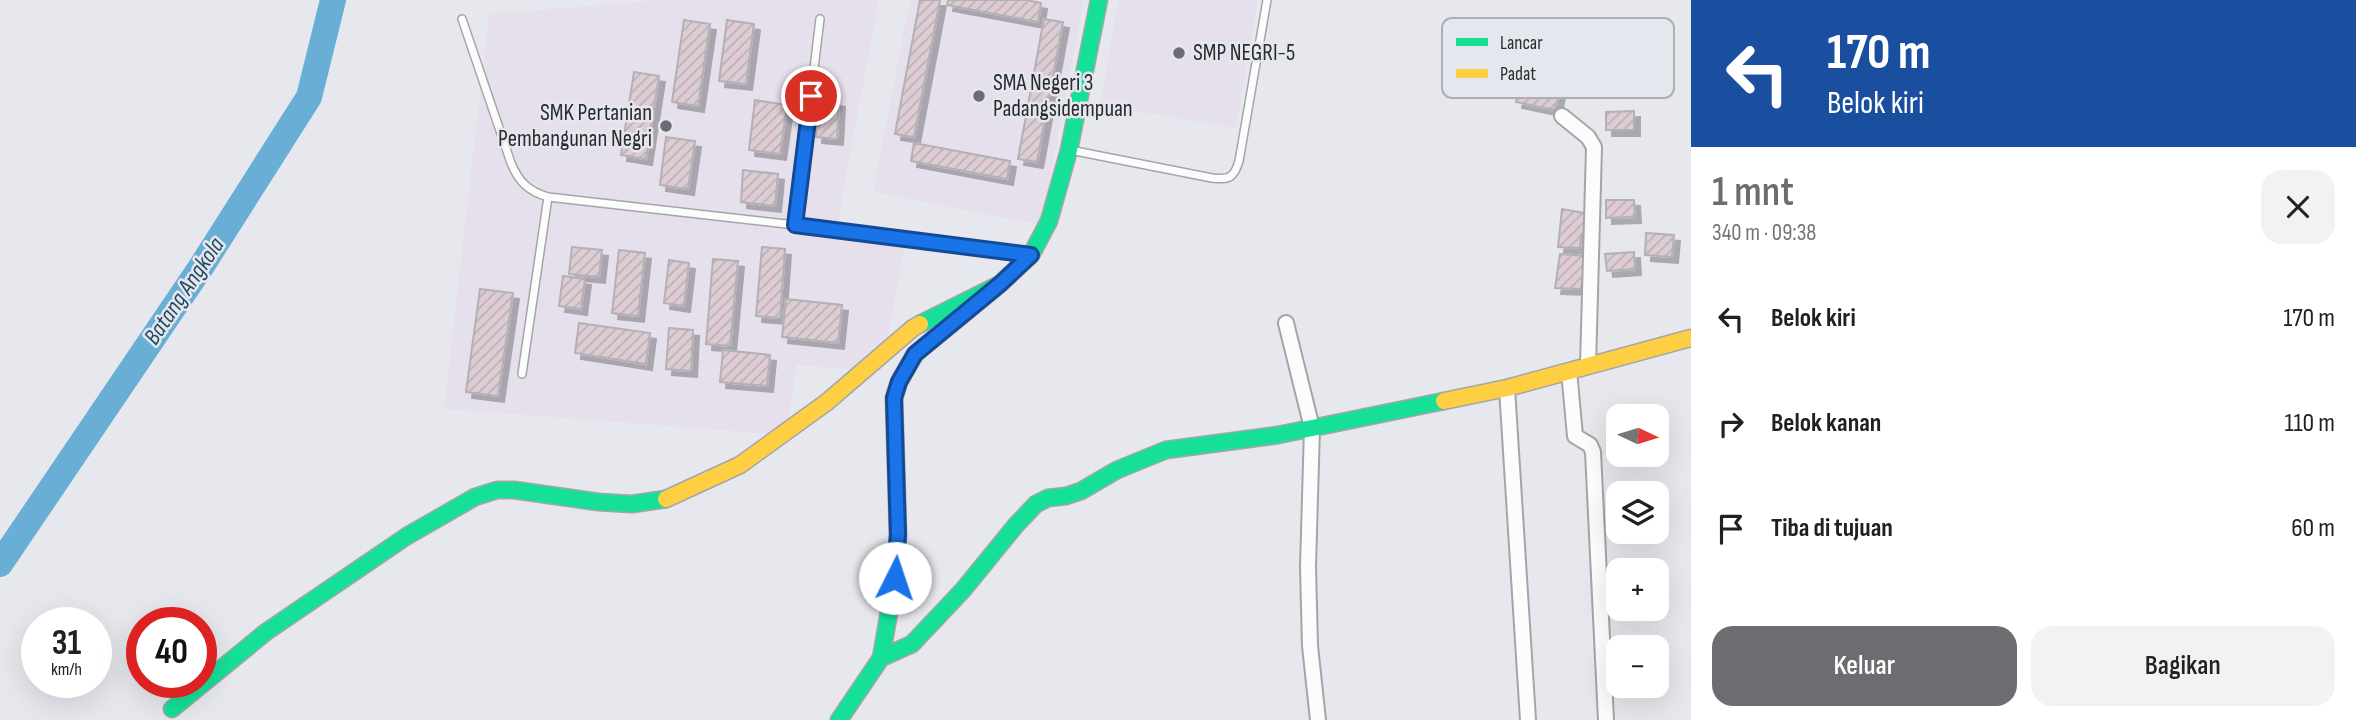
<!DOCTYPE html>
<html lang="id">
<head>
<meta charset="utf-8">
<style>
	body { margin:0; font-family:"Sofia Sans Condensed",sans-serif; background:#f2f2f2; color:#202124; height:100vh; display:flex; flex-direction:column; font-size:26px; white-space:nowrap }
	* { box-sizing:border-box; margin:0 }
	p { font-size:23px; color:#757577 }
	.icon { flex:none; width:38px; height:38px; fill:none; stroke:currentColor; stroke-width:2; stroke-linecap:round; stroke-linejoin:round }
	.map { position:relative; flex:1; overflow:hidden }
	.sheet { display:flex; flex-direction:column; background:#fff; width:665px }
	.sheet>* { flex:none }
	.banner { background:#1a4fa0; color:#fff; overflow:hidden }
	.needle { width:46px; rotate:94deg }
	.buttons { position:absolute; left:1606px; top:404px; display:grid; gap:14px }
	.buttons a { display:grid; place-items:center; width:63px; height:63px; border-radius:14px; background:#fff; box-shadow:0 7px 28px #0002; font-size:35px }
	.speed { position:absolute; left:21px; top:607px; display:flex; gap:14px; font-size:35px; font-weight:700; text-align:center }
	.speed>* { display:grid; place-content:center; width:91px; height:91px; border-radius:50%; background:#fff; box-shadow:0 7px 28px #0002; line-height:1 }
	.speed small { font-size:18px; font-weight:400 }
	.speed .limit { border:10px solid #d22; background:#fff; color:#111 }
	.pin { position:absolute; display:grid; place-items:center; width:60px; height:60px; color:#fff; margin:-30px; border:4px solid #fff; border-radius:50%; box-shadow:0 2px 7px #0007 }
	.me { position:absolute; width:77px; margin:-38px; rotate:4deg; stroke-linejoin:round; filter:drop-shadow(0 0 5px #0008) }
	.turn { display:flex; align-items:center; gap:24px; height:147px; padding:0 21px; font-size:32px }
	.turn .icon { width:91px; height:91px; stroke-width:2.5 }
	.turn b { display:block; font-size:49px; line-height:60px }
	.round { display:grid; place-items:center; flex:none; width:74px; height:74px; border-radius:21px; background:#f2f2f2 }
	.head { display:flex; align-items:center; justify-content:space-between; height:119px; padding:0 21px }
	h1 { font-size:42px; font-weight:600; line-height:52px; color:#6d6d71 }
	.primary-button { display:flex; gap:14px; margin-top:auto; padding:14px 21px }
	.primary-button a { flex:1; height:80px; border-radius:21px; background:#6d6d71; color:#fff; font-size:28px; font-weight:600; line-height:80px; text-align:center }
	.primary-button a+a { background:#f2f2f2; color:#202124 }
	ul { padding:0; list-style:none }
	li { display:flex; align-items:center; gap:21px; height:105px; padding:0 21px }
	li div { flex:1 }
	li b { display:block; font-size:26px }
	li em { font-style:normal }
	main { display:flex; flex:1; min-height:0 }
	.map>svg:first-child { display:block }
</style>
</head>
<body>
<main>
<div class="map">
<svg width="1691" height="720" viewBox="0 0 1691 720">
	<defs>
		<pattern id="building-hatch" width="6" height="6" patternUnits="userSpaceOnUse" patternTransform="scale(1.75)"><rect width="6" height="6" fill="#ddccd4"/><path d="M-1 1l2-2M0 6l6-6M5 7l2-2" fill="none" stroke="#beafb6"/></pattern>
		<filter id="shadow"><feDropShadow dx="6" dy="6" stdDeviation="0" flood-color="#0004"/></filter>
	</defs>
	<rect width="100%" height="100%" fill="#e7e8ed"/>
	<path fill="#e6dfec" d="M662,0H879L835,236L906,240L882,371L797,365L786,435L444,409L489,14Z
		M910,0H1084L1041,225L873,192Z
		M1118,0H1258L1236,128L1100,105Z"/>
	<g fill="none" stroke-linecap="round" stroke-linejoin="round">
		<path stroke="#69afd5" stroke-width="26" d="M0,564L201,267L309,97L333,0"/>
	</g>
	<path fill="url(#building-hatch)" stroke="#b2b1b4" stroke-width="2" filter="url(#shadow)" d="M920,0H940L914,137L895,134Z
		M948,0H1026L1041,3L1038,22L947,5Z
		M1044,19L1063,22L1037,162L1018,159Z
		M684,20L710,24L698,106L672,102Z
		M727,20L754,24L746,84L719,81Z
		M634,72L659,76L646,159L621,155Z
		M1522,75L1561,84L1555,110L1516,102Z
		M818,99L839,101L837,139L816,137Z
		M755,100L787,105L780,154L749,150Z
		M1634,111V130H1606V112Z
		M666,137L695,141L688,189L660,185Z
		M914,143L1010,161L1007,179L911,161Z
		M743,170L778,174L775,206L741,202Z
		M1606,200H1634L1635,217L1606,218Z
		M1562,209L1584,213L1587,218L1586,233L1581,234L1580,248L1558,247Z
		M1646,233L1674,235L1672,257L1645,255Z
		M572,247L602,250L599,277L569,274Z
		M762,247L785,249L780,318L756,316Z
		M619,250L645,253L638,316L612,313Z
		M1634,252L1635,269L1607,271L1605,254Z
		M1560,254L1586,256L1581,289L1555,288Z
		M713,259L738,261L730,346L706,344Z
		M669,260L689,263L684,306L664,303Z
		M563,276L585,279L581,309L559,306Z
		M480,289L513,293L498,396L466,392Z
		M786,299L842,305L838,343L782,337Z
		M579,323L650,333L646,364L575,353Z
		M669,328L693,330L691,371L666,369Z
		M723,350L770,355L767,386L720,382Z"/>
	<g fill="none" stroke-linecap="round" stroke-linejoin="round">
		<g stroke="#a5a5a9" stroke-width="10">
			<path id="lane" d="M462,19L511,163C519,182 528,191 548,197
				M1070,150L1212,178C1229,180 1234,178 1239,161L1267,0
				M795,225L820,19
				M522,374L548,197L795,225L1027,255"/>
		</g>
		<g stroke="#a5a5a9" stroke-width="18">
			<path id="street" d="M1562,116L1588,137L1594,147L1588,366
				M1286,323L1312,428L1308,567L1310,646L1318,720
				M1569,371L1575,436L1590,445L1593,452L1606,720
				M1507,388L1528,720"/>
		</g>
		<g stroke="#a5a5a9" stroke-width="19">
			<path id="fast" d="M920,324L1000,284
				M881,658L912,644L963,590L1016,525L1036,504L1048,498L1066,496L1081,491L1117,470L1166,450L1278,435L1444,401
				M172,709L266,632L407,536L475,497L497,490H514L598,502L632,504L666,499
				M839,720L881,658L895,578L898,535L894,398L899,382L915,354L1000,284L1031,255L1049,221L1069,150L1099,0"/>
		</g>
		<g stroke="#a5a5a9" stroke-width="19">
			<path id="slow" d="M1444,401L1507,388L1691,338
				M666,499L740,465L827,402L913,328L920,324"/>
		</g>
		<use href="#lane" stroke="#fbfcfc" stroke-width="7"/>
		<use href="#street" stroke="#fbfcfc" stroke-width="14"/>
		<use href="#fast" stroke="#16e098" stroke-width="16"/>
		<use href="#slow" stroke="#ffcf43" stroke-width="16"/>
	</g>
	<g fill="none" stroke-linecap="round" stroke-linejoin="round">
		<g stroke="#114b97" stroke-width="18">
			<path id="route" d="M811,96L795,225L1031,255L1000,284L915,354L899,382L894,398L898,534L895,578"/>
		</g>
		<use href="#route" stroke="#1a73e8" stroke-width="12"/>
	</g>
	<g fill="#6d6d71" stroke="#e5e7ef" stroke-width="2.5">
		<circle cx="1179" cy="53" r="7"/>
		<circle cx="979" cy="96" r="7"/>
		<circle cx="666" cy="126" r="7"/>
	</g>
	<g text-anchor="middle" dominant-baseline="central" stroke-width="5" stroke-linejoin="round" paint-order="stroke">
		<g font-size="23" fill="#2b2b2e" stroke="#e5e7ef" text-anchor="start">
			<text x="1193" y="53">SMP NEGRI-5</text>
			<text x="993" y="83">SMA Negeri 3<tspan x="993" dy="26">Padangsidempuan</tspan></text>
			<text x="652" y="113" text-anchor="end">SMK Pertanian<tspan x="652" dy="26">Pembangunan Negri</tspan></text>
		</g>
		<g font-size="24" font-style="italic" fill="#234b62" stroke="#e5e7ef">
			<text transform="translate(184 291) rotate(-56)">Batang Angkola</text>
		</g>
	</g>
	<rect x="1442" y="18" width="232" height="80" rx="10" fill="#e5e7ef" stroke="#adafb5" stroke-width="2"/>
	<rect x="1456" y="38" width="32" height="8" fill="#16e098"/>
	<rect x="1456" y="69" width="32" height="9" fill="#ffcf43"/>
	<g font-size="19" fill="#2b2b2e">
		<text x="1500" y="49">Lancar</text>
		<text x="1500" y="80">Padat</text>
	</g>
</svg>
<div class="buttons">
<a><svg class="needle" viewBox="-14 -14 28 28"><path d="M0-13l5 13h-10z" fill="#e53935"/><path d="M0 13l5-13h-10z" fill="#757577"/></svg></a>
<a><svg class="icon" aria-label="layers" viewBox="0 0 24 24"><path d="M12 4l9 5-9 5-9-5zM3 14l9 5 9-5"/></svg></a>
<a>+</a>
<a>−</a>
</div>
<div class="speed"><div>31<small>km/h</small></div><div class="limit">40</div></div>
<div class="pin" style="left:811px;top:96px;background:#d93025"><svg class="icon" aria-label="arrive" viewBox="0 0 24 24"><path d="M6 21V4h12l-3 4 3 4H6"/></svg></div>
<svg class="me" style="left:895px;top:578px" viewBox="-20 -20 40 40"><circle r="19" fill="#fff"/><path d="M0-13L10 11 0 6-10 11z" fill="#1a73e8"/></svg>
</div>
<section class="sheet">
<div class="banner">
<div class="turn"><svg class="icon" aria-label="left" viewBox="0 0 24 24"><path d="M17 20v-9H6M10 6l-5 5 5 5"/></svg><div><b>170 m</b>Belok kiri</div></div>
</div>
<div class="head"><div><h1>1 mnt</h1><p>340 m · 09:38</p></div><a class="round"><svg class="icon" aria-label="close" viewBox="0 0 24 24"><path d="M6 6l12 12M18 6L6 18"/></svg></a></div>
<ul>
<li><svg class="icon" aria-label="left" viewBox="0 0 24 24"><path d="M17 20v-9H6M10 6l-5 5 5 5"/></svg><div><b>Belok kiri</b></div><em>170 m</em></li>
<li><svg class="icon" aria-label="right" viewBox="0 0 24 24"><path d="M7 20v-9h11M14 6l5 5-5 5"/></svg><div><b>Belok kanan</b></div><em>110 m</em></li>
<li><svg class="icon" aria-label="arrive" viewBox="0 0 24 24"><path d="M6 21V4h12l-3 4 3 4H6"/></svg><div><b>Tiba di tujuan</b></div><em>60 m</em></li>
</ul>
<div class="primary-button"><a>Keluar</a><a>Bagikan</a></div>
</section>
</main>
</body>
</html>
